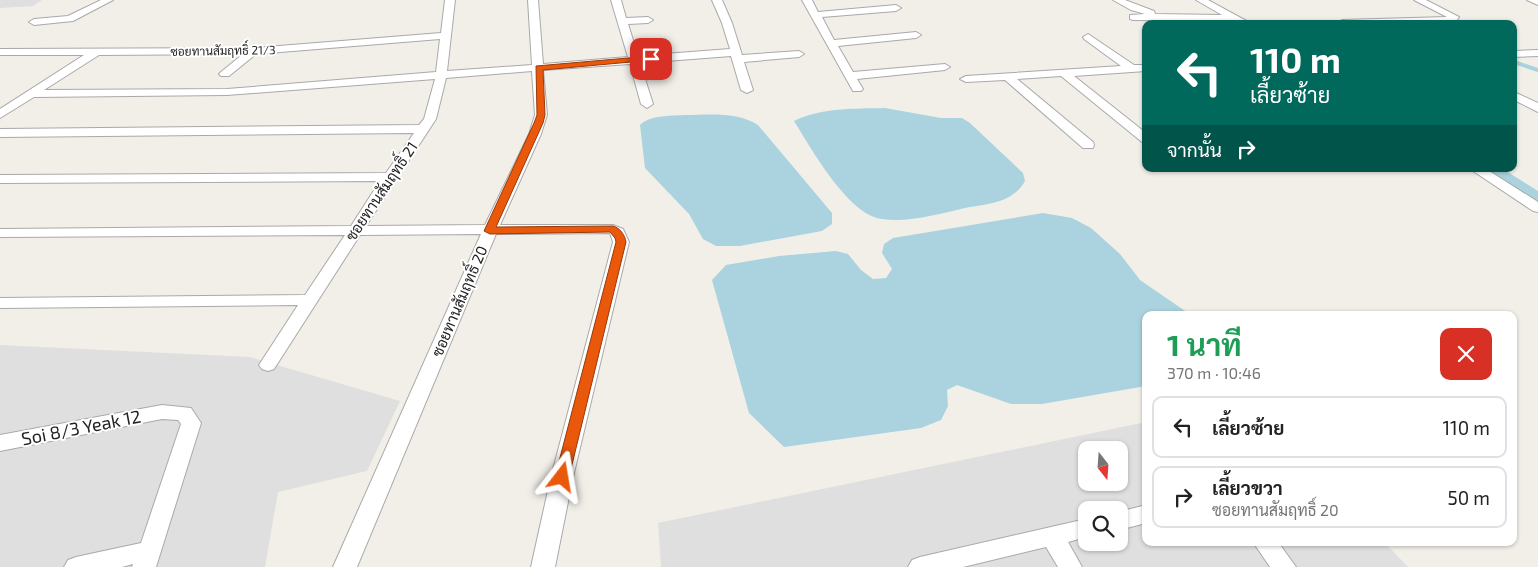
<!DOCTYPE html>
<html lang="th">
<head>
<meta charset="utf-8">
<style>
	body { margin:0; font-family:"Exo 2",Sarabun,sans-serif; background:#f6f6f6; color:#222; height:100vh; display:flex; flex-direction:column; font-size:19px; white-space:nowrap }
	* { box-sizing:border-box; margin:0 }
	p { font-size:16px; color:#767676 }
	.icon { flex:none; width:28px; height:28px; fill:none; stroke:currentColor; stroke-width:2; stroke-linecap:round; stroke-linejoin:round }
	.map { position:relative; flex:1; overflow:hidden }
	.drawer { position:absolute; left:1142px; top:311px; width:375px; height:235px; display:flex; flex-direction:column; background:#fff; border-radius:10px; box-shadow:0 1px 4px #0004 }
	.drawer>* { flex:none }
	.guide { position:absolute; left:1142px; top:20px; width:375px; height:152px; border-radius:10px; box-shadow:0 1px 4px #0004; background:#00695c; color:#fff; overflow:hidden }
	.needle { width:32px; rotate:163deg }
	.controls { position:absolute; left:1078px; top:441px; display:grid; gap:10px }
	.controls a { display:grid; place-items:center; width:50px; height:50px; border-radius:10px; background:#fff; box-shadow:0 1px 4px #0004; font-size:25px }
	.pin { position:absolute; display:grid; place-items:center; width:42px; height:42px; color:#fff; margin:-21px; border-radius:10px; box-shadow:0 2px 8px #0006 }
	.me { position:absolute; width:55px; margin:-28px; rotate:14deg; stroke-linejoin:round; filter:drop-shadow(0 0 4px #0008) }
	.turn { display:flex; align-items:center; gap:18px; height:105px; padding:0 25px; font-size:22px }
	.turn .icon { width:65px; height:65px; stroke-width:2.5 }
	.turn b { display:block; font-size:35px; line-height:42px }
	.then { display:flex; align-items:center; height:48px; padding:0 25px; background:#0003; gap:10px; font-size:19px }
	.round { display:grid; place-items:center; flex:none; width:52px; height:52px; border-radius:10px; background:#f6f6f6 }
	.head { display:flex; align-items:center; justify-content:space-between; height:85px; padding:0 25px }
	h1 { font-size:30px; font-weight:700; line-height:38px; color:#1e9e55 }
	ul { padding:0; list-style:none }
	li { display:flex; align-items:center; gap:15px; height:62px; margin:0 10px 8px; padding:0 15px; border:2px solid #e0e0e0; border-radius:10px }
	li div { flex:1 }
	li b { display:block; font-size:19px }
	li em { font-style:normal }
	.map>svg:first-child { display:block }
</style>
</head>
<body>
<div class="map">
<svg width="1538" height="567" viewBox="0 0 1538 567">
	<rect width="100%" height="100%" fill="#f2efe9"/>
	<path fill="#e0dfdf" fill-rule="evenodd" d="M0,0H42L33,6L0,8Z
		M0,345L250,357L400,401L367,471L278,492L265,567H0Z
		M1146,422V542L1385,543L1408,567H661L658,523ZM1086,450H1119V482H1086ZM1086,510H1119V542H1086Z"/>
	<path fill="#aad3df" d="M885,108L941,118H962L970,123L1023,173L1025,181C1013,203 988,204 965,208C939,214 908,223 882,219C848,215 811,148 794,121C823,107 854,109 885,108Z
		M684,115C708,115 737,111 758,125L832,213V224L822,231L740,246H716L703,239L689,214L645,168L640,125C650,115 670,116 684,115Z
		M1043,213L1072,218L1091,228L1120,254L1140,280L1191,315H1146V386L1042,404H1011L957,385L947,390L948,406L941,420L921,428L784,447L749,413L712,280L726,265L779,256L836,251L848,254L861,270L873,279L886,278L892,269L882,253L884,244L893,238Z"/>
	<g fill="none" stroke-linecap="round" stroke-linejoin="round">
		<path stroke="#aad3df" stroke-width="4" d="M1514,62L1538,70"/>
		<path fill="#aad3df" fill-rule="evenodd" d="M1484,169H1503L1538,191V204L1532,203Z"/>
		<g stroke="#a9a9a9" stroke-width="2">
			<path id="street" d="M101,0H113L73,21L34,25L29,22L34,19L68,16Z
				M445,0H455L447,71L532,65L528,0H538L543,64L628,57L611,0H621L626,18L648,17L653,20L648,23L628,24L638,56L730,49L722,23L712,0H722L732,23L742,55L799,51L804,54L799,57L744,62L753,90L747,93L741,90L731,56L640,63L653,104L647,108L641,104L630,64L543,70L547,115L541,134L500,225H613L623,229L629,242L573,477L555,567H531L551,477L613,242L610,233L496,234L357,567H333L481,234L360,235L274,369L268,371L262,369L259,365L298,305L0,308V298L305,295L345,235L0,237V229L351,226L380,181L0,183V175L386,173L414,133L0,137V129L419,125L424,119L435,79L227,95L34,97L0,118V109L84,55H0V49L253,48L441,33ZM440,39L436,72L227,89L44,90L99,55L243,54L221,72L219,74L221,76H229L256,54ZM532,71L535,115L529,134L485,225L366,226L436,119L446,78Z
				M802,0H812L818,12L896,5L901,8L896,11L822,17L834,40L916,32L921,35L916,38L838,46L853,72L945,64L950,67L945,70L857,79L863,89L861,91H853Z
				M1113,0H1125L1154,11L1155,14L1222,15L1196,0H1208L1252,24H1239L1234,21L1133,20L1130,19V15L1145,14L1131,10Z
				M1414,0H1426L1459,17L1456,21L1447,23H1337L1342,20L1447,17Z
				M1527,0H1538V5Z
				M1088,34L1134,65H1146V71L1074,76L1146,133V143L1142,142L1061,76L1017,79L1093,142L1094,145L1093,148H1083L1005,80L966,82L960,79L966,76L1121,66L1084,39L1083,37Z
				M1538,50V56L1514,57V51Z
				M1514,92L1538,103V112L1514,100Z
				M1470,169H1486L1538,202V212L1533,211Z
				M162,405L191,408L201,423L156,567H132L133,564L122,567H64L68,560L76,557L141,543L181,424L178,420L162,419L0,451V435Z
				M1146,505V523L1119,530V512Z
				M1086,519V537L1068,542L1082,567H1058L1046,547L963,567H908L912,560L920,557Z
				M1253,542H1278L1296,567H1270Z"/>
		</g>
		<use href="#street" fill="#fff" fill-rule="evenodd"/>
	</g>
	<path fill="#ea580c" stroke="#983908" d="M651,56L654,59L653,60L543,70L545,115L543,123L496,227L613,226C620,228 625,235 626,242L569,477L567,482L562,483L557,482L555,477L616,242L615,238L610,232L490,234L484,231L534,123L537,115L536,66Z"/>
	<g text-anchor="middle" dominant-baseline="central" stroke-width="4" stroke-linejoin="round" paint-order="stroke">
		<g font-size="12" fill="#222" stroke="#fff">
			<text transform="translate(223 50) rotate(-1)">ซอยทานสัมฤทธิ์ 21/3</text>
		</g>
		<g font-size="15" fill="#222" stroke="#fff">
			<text transform="translate(381 191) rotate(-56)">ซอยทานสัมฤทธิ์ 21</text>
			<text transform="translate(459 301) rotate(-67)">ซอยทานสัมฤทธิ์ 20</text>
		</g>
		<g font-size="18" fill="#222" stroke="#fff">
			<text transform="translate(81 427) rotate(-11)">Soi 8/3 Yeak 12</text>
		</g>
	</g>
</svg>
<div class="controls">
<a><svg class="needle" viewBox="-14 -14 28 28"><path d="M0-13l5 13h-10z" fill="#e53935"/><path d="M0 13l5-13h-10z" fill="#767676"/></svg></a>
<a><svg class="icon" aria-label="search" viewBox="0 0 24 24"><circle cx="10" cy="10" r="6"/><path d="M15 15l6 6"/></svg></a>
</div>
<div class="pin" style="left:651px;top:59px;background:#d93025"><svg class="icon" aria-label="arrive" viewBox="0 0 24 24"><path d="M6 21V4h12l-3 4 3 4H6"/></svg></div>
<svg class="me" style="left:562px;top:477px" viewBox="-20 -20 40 40"><path d="M0-17L14 15 0 8-14 15z" fill="#ea580c" stroke="#fff" stroke-width="4"/></svg>
<div class="guide">
<div class="turn"><svg class="icon" aria-label="left" viewBox="0 0 24 24"><path d="M17 20v-9H6M10 6l-5 5 5 5"/></svg><div><b>110 m</b>เลี้ยวซ้าย</div></div>
<div class="then">จากนั้น<svg class="icon" aria-label="right" viewBox="0 0 24 24"><path d="M7 20v-9h11M14 6l5 5-5 5"/></svg></div>
</div>
<section class="drawer">
<div class="head"><div><h1>1 นาที</h1><p>370 m · 10:46</p></div><a class="round" style="background:#d93025;color:#fff"><svg class="icon" aria-label="close" viewBox="0 0 24 24"><path d="M6 6l12 12M18 6L6 18"/></svg></a></div>
<ul>
<li><svg class="icon" aria-label="left" viewBox="0 0 24 24"><path d="M17 20v-9H6M10 6l-5 5 5 5"/></svg><div><b>เลี้ยวซ้าย</b></div><em>110 m</em></li>
<li><svg class="icon" aria-label="right" viewBox="0 0 24 24"><path d="M7 20v-9h11M14 6l5 5-5 5"/></svg><div><b>เลี้ยวขวา</b><p>ซอยทานสัมฤทธิ์ 20</p></div><em>50 m</em></li>
</ul>
</section>
</div>
</body>
</html>
